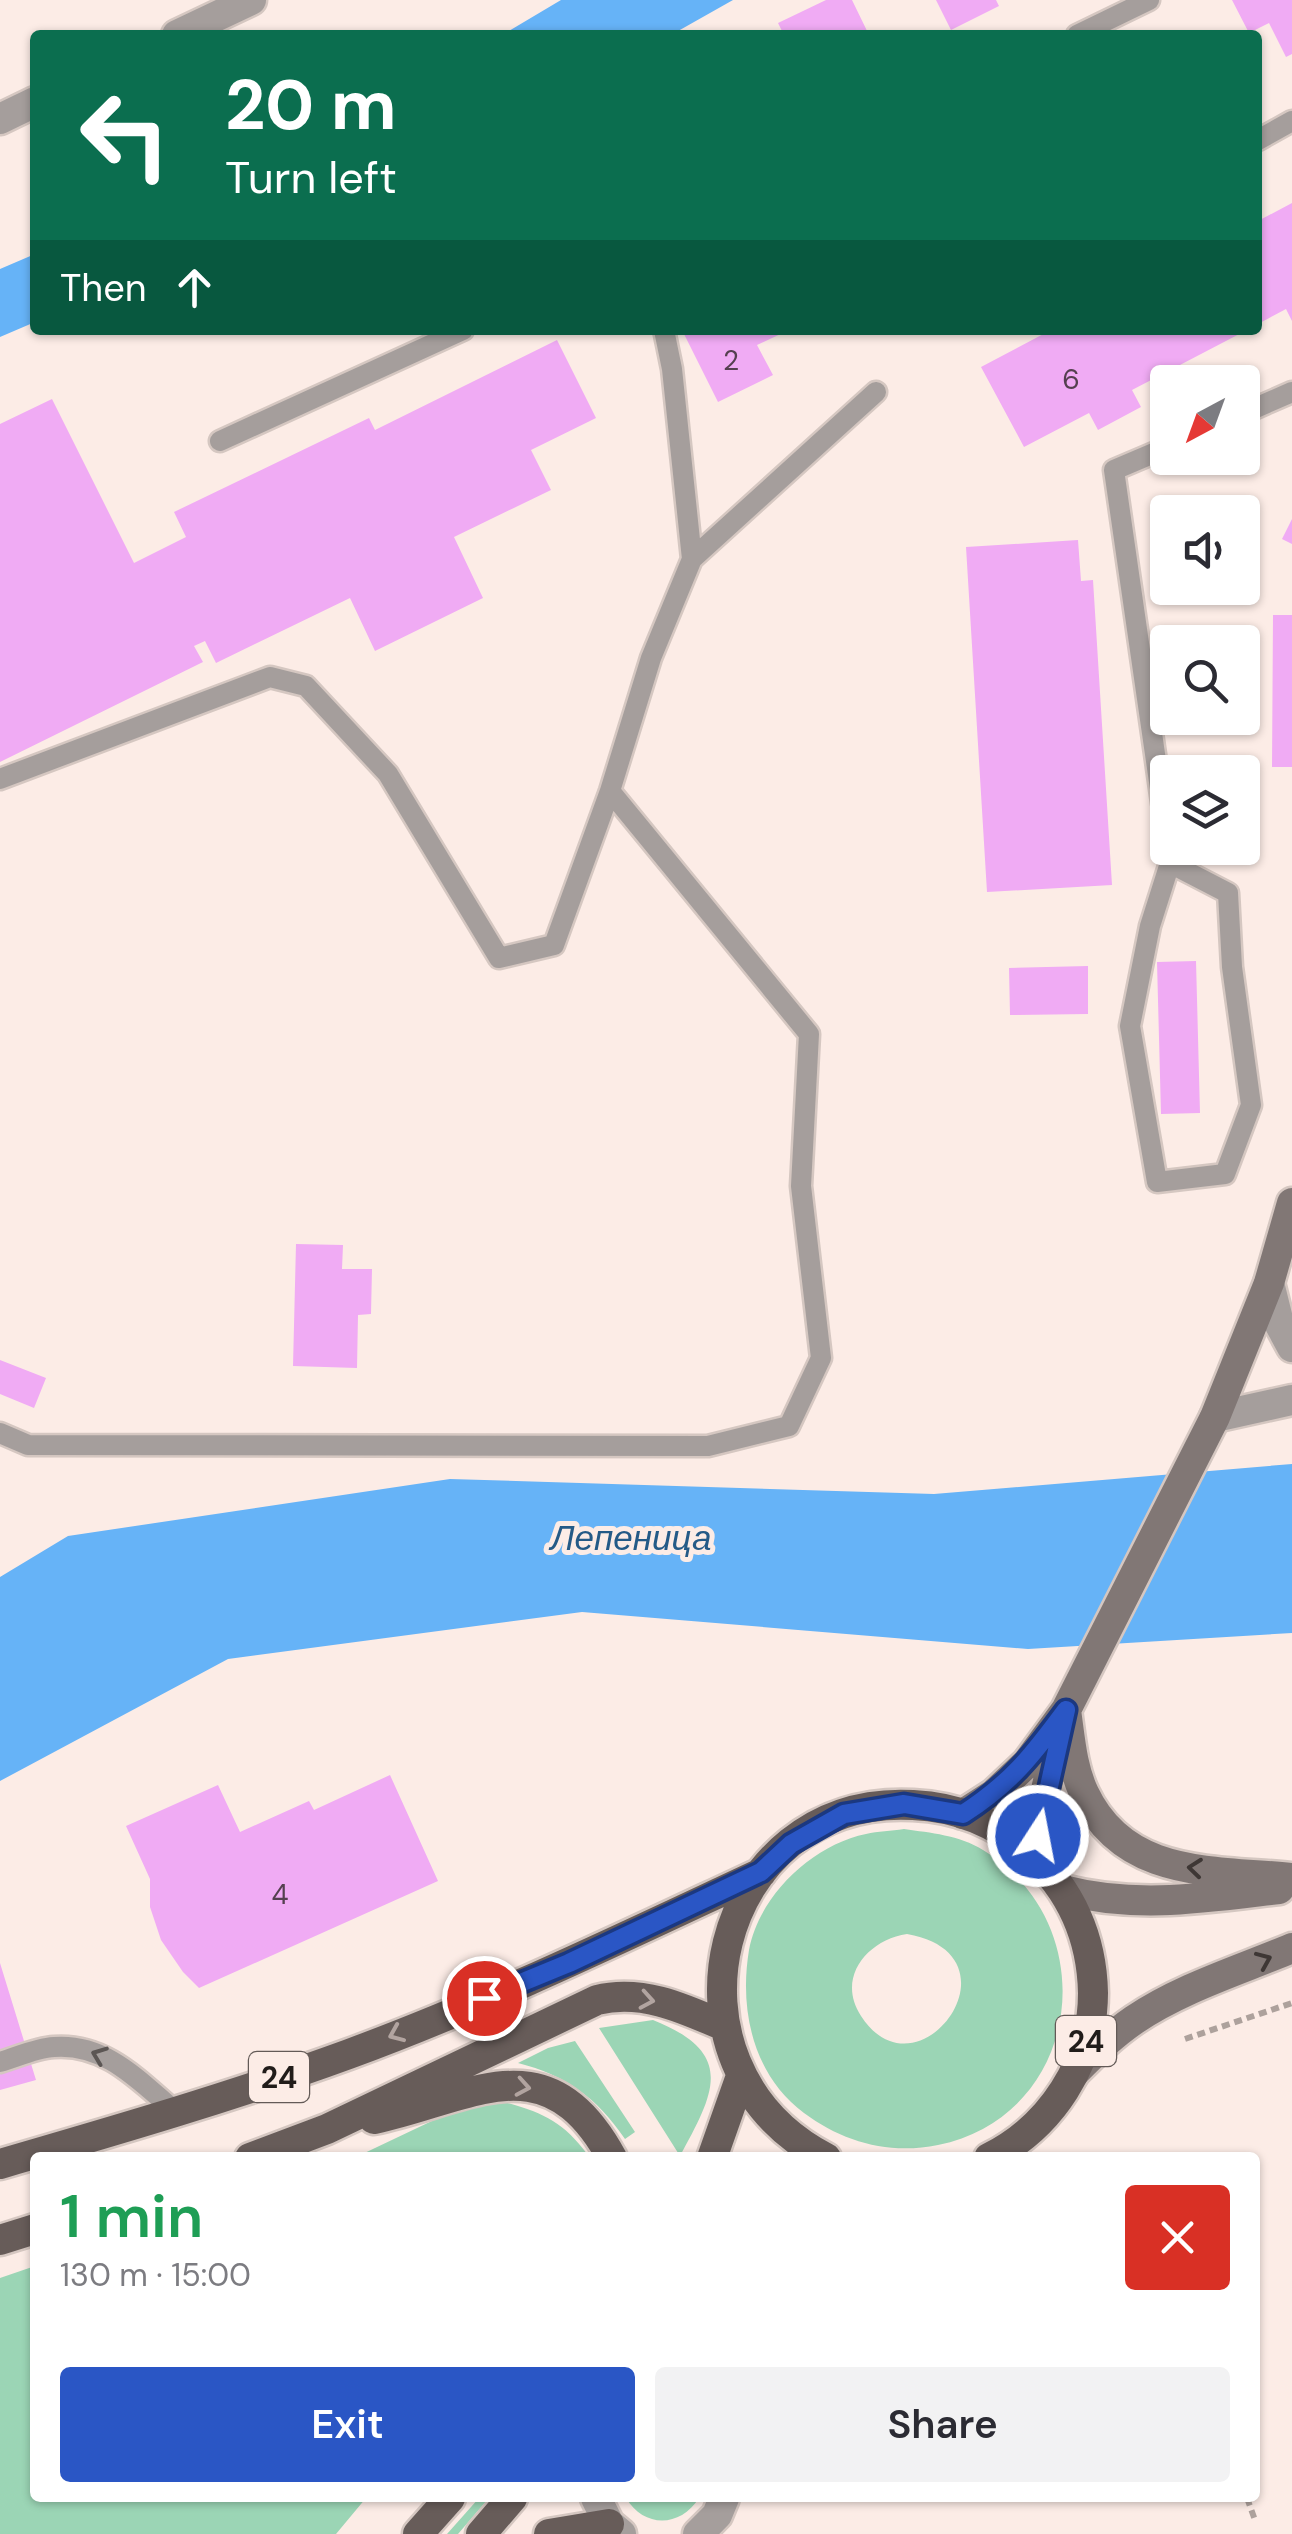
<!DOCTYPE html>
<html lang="en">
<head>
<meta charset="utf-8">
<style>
	body { margin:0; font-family:"DM Sans",sans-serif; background:#f2f2f3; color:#2b2b33; height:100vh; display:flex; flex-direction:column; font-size:38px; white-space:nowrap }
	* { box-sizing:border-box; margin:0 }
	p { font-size:32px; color:#7c7c81 }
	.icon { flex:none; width:55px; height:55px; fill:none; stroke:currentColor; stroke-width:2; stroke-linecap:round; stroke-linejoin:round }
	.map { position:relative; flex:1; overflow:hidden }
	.side { position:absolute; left:30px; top:2152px; width:1230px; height:350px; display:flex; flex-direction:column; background:#fff; border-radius:10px; box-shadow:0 2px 8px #0004 }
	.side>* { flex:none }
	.guide { position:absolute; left:30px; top:30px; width:1232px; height:305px; border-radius:10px; box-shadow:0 2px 8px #0004; background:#0b6e4f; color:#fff; overflow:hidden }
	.needle { width:65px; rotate:221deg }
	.fabs { position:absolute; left:1150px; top:365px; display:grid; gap:20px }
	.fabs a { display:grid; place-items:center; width:110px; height:110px; border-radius:10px; background:#fff; box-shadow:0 2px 8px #0004; font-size:50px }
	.pin { position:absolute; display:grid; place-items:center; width:85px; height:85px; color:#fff; margin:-42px; border:5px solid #fff; border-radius:50%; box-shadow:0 2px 10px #0007 }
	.me { position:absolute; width:110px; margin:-55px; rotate:11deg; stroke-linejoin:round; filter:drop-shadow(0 0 8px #0008) }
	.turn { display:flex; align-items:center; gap:35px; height:210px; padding:0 30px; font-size:45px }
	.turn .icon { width:130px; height:130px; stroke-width:2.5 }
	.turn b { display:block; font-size:70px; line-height:85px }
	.then { display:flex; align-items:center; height:95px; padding:0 30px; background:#0003; gap:20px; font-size:38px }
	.round { display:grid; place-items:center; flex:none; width:105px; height:105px; border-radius:10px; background:#f2f2f3 }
	.head { display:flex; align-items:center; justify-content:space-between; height:170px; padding:0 30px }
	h1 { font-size:60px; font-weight:600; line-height:75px; color:#1e9e55 }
	.primary-button { display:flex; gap:20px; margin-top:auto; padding:20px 30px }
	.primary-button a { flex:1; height:115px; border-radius:10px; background:#2a56c5; color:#fff; font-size:40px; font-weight:600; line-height:115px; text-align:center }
	.primary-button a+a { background:#f2f2f3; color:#2b2b33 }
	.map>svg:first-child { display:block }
</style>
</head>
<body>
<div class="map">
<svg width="1292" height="2534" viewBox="0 0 1292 2534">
	<rect width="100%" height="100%" fill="#fcece6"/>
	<path fill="#9bd5b5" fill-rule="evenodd" d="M904,1829C931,1833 959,1835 983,1850C1106,1925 1083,2115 938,2145C889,2155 843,2142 804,2113C753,2075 739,2010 749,1950C759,1896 812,1845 866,1834C878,1831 891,1831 904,1829ZM907,1934C1027,1955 918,2104 861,2016C836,1978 867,1940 907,1934Z
		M653,2020C736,2053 715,2092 680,2156L599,2028Z
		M575,2041L635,2132L625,2139C597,2098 566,2075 518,2063L548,2048Z
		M504,2102C544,2113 563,2122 588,2155L586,2158H354L455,2110Z
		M35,2266V2498H366L336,2534H0V2278Z
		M479,2498H489L458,2534H447Z
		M626,2498H699C680,2528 644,2528 626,2498Z"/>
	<path fill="#66b3f7" d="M561,0H733L671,35H502Z
		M35,254V322L0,337V269Z
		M1292,1464V1633L1028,1649L582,1612L228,1659L0,1781V1577L68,1536L450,1479L934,1494Z"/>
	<path fill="#f0abf4" d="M826,0H852L869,35H784L778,23Z
		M936,0H996L999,6L951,30Z
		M1232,0H1292V54L1286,57L1269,23L1249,33Z
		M1292,203V321L1286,309L1258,324V221Z
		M682,330H789L757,345L773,375L718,402Z
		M1051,330H1247L1132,390L1141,407L1098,430L1089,413L1024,447L981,367Z
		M557,340L596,418L531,450L551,490L454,537L483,598L375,651L350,598L216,663L205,641L194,646L203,662L0,762V424L52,399L134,563L186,537L174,512L369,418L375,430Z
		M1292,519V544L1282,539Z
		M1078,540L1081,581L1093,580L1112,885L987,892L966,547Z
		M1273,615H1292V767H1272Z
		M1196,961L1200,1113L1161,1114L1157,962Z
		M1088,966V1014L1010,1015L1009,968Z
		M296,1244L343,1245L342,1269H372L371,1314L358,1315L357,1368L293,1366Z
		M0,1360L46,1378L34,1408L0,1394Z
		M390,1775L438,1881L199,1988L183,1972L161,1940L150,1907V1879L126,1826L218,1785L240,1832L309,1801L314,1810Z
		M0,1963L36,2080L0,2090Z"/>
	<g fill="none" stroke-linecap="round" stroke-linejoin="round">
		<g stroke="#d5c7c1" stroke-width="25">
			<path id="lane" d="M1077,35L1149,0
				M1258,140L1292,121
				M1242,414L1292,392
				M220,441L463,330
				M1168,447L1114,470L1168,844
				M692,559L876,392
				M0,779L270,677L306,686L388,774L499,958L554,945L610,791L651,658L692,559L672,369L664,330
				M1168,848L1170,863L1150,926L1130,1026L1157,1182L1225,1174L1251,1105L1232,967L1228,893L1170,863
				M0,1433L28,1445L708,1446L789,1426L821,1358L801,1186L809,1034L610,791
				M0,2062C17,2057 36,2048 54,2047C106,2043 139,2081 176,2112"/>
		</g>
		<g stroke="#d5c7c1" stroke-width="35">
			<path id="street" d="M177,35L251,0
				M0,119L35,102
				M1269,1283L1279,1323L1292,1347
				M1215,1417L1292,1400
				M596,2498L609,2524L621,2534
				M698,2534L717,2515L724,2498"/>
		</g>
		<g stroke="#d5c7c1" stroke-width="35">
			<path id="secondary" d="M1066,1710C1070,1738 1072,1768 1084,1793C1124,1878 1211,1870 1292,1878
				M963,1814L994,1794L1027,1763L1066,1710L1215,1417L1269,1283L1292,1203
				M1036,1858L1040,1814L1061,1728
				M1063,1890C1137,1909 1204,1898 1279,1889
				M1075,2072C1094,2053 1112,2035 1134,2020C1181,1988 1240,1970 1292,1948"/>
		</g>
		<g stroke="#d5c7c1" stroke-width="35">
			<path id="primary" d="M374,2119C472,2098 547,2039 612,2158
				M250,2158L327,2129L597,2000C642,1989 683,2008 724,2026
				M712,2158L741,2076
				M826,2158C647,2065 714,1794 913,1805C957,1807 998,1823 1030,1853C1071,1890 1092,1938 1093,1993C1093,2063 1051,2127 989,2158
				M0,2164C117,2130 234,2096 349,2054C490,2002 626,1936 761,1873
				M0,2240L35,2229
				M418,2534L450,2498
				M481,2534L512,2498
				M549,2534L609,2524"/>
		</g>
		<path stroke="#ada19c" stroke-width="6" stroke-dasharray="8 5" stroke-linecap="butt" d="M1185,2039L1292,2003
			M1247,2498L1255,2520"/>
		<use href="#lane" stroke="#a59e9c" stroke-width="20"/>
		<use href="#street" stroke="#a59e9c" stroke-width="30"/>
		<use href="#secondary" stroke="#817775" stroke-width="30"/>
		<use href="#primary" stroke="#675c59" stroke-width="30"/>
	</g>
	<defs><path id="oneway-chevron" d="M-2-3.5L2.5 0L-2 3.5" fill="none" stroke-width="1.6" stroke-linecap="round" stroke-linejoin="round" transform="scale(2.5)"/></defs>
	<g stroke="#3e3735">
		<use href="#oneway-chevron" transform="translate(1195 1868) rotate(-174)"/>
		<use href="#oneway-chevron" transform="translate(1264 1960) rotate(-23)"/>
	</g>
	<g stroke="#b2a4a0">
		<use href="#oneway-chevron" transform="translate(647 2000) rotate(10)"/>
		<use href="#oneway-chevron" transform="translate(396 2034) rotate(157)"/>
		<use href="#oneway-chevron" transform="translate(523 2087) rotate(10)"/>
	</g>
	<use stroke="#5c5654" href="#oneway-chevron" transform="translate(99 2055) rotate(-159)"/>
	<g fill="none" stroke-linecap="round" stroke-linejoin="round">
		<g stroke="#1b3880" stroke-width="25">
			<path id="route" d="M484,1998L569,1963L761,1872L791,1844L844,1814L904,1804L963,1814C1011,1783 1032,1756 1066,1710L1038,1836"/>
		</g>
		<use href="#route" stroke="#2a56c5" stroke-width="18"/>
	</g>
	<g text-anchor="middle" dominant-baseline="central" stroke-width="10" stroke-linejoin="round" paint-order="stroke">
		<g font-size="28" fill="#554050">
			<text x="731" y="360">2</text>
			<text x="1071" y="379">6</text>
			<text x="280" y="1894">4</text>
		</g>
		<g fill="#fcece6" stroke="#635a57" stroke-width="2.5">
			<rect x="1056" y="2016" width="60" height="50" rx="8"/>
			<rect x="249" y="2052" width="60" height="50" rx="8"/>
		</g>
		<g font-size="30" font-weight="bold" fill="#211c1a">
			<text x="1086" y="2041">24</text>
			<text x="279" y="2077">24</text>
		</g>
		<g font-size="35" font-style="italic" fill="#245a87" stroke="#fcece6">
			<text x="631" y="1538">Лепеница</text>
		</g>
	</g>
</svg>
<div class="fabs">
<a><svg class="needle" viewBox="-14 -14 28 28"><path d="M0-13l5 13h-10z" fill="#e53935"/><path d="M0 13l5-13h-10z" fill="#7c7c81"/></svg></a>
<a><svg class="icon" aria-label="sound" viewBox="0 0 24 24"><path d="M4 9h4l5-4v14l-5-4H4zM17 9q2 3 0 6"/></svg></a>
<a><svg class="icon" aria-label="search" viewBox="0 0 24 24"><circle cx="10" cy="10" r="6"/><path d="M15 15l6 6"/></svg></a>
<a><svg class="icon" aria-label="layers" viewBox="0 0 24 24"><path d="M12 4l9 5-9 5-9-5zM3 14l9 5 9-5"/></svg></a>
</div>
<div class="pin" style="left:484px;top:1998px;background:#d93025"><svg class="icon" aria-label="arrive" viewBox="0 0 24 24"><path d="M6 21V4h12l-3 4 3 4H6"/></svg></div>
<svg class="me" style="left:1038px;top:1836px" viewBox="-20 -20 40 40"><circle r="17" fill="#2a56c5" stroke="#fff" stroke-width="3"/><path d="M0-11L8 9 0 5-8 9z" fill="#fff"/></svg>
<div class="guide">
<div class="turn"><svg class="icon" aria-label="left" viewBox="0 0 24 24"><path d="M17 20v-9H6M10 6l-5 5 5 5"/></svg><div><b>20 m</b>Turn left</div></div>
<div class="then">Then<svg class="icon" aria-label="ahead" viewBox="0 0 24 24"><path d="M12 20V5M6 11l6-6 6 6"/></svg></div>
</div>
<section class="side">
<div class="head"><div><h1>1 min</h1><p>130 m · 15:00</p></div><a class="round" style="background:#d93025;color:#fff"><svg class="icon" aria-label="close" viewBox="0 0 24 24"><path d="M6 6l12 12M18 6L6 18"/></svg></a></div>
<div class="primary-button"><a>Exit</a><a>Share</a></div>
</section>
</div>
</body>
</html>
